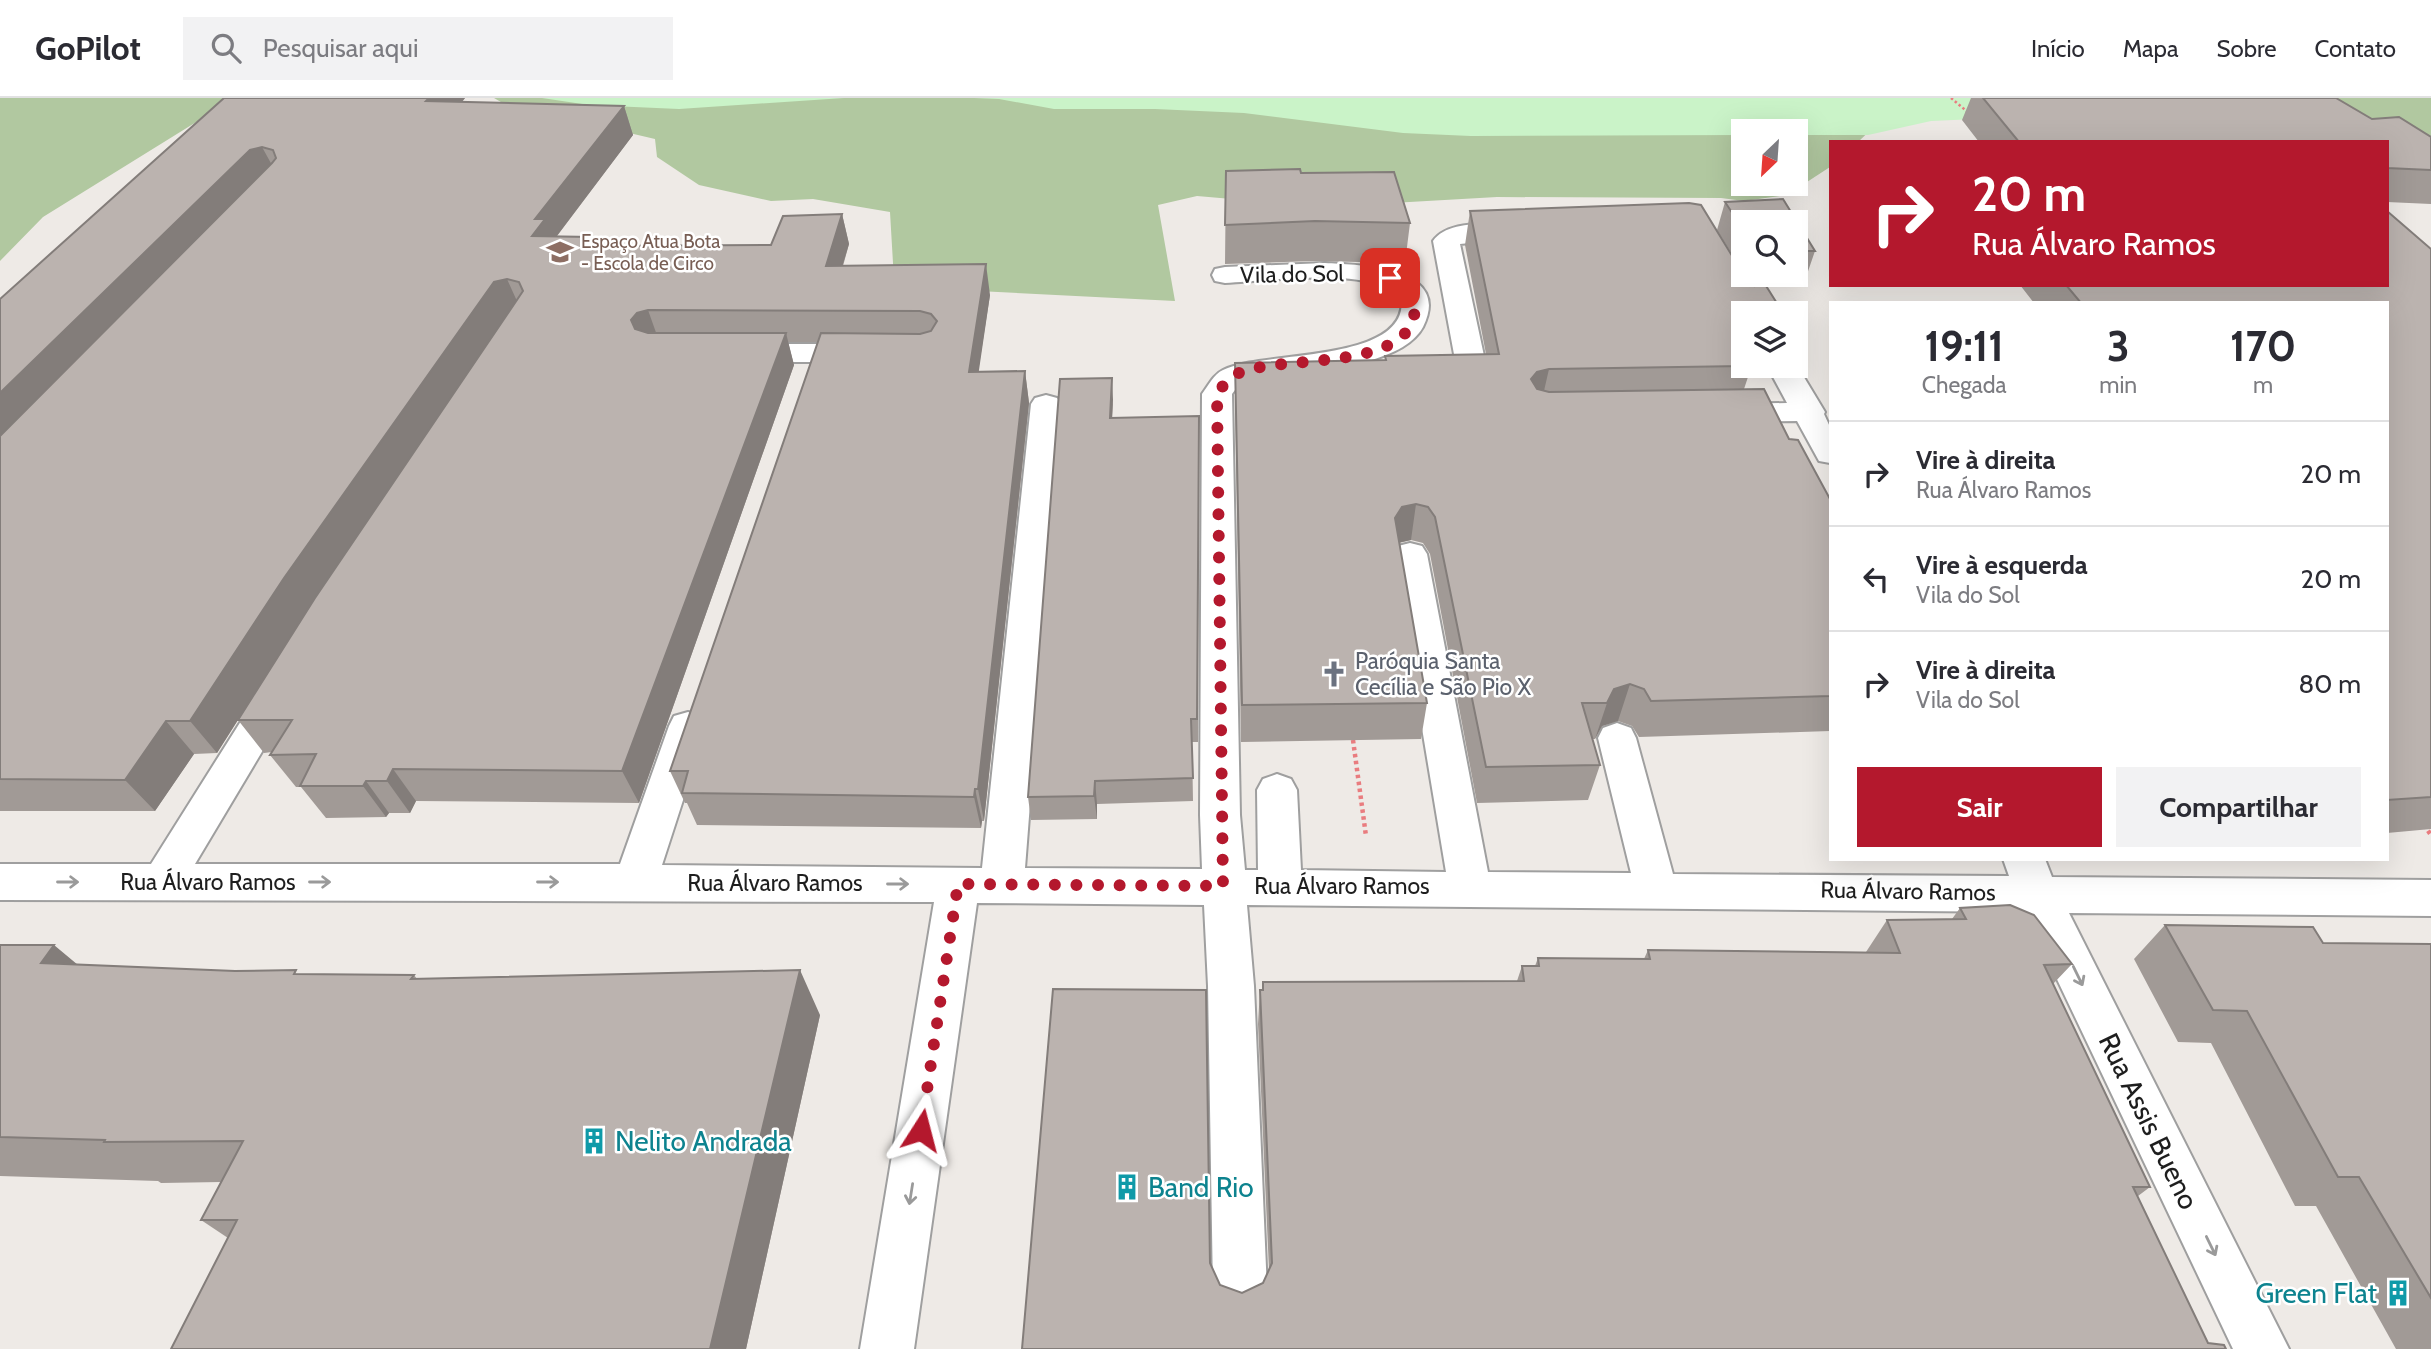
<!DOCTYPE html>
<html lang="pt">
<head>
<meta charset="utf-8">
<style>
	body { margin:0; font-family:Cabin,sans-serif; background:#f2f2f3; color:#2b2b33; height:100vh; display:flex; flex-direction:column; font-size:26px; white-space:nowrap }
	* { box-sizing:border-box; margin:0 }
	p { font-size:23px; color:#7c7c81 }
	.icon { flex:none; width:38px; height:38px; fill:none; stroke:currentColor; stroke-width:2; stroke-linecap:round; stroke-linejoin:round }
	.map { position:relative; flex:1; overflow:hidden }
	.side { position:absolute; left:1829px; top:203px; width:560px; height:560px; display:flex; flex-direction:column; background:#fff; border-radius:0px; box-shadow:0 7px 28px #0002 }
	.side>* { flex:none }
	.top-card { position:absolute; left:1829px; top:42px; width:560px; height:147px; border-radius:0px; box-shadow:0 7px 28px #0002; background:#b4182d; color:#fff; overflow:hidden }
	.needle { width:46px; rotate:205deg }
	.controls { position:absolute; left:1731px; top:21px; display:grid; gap:14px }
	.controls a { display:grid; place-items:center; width:77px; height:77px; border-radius:0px; background:#fff; box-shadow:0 7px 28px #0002; font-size:35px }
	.pin { position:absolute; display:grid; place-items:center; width:60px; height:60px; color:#fff; margin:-30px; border-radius:14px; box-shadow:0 4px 10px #0006 }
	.me { position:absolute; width:77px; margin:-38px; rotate:9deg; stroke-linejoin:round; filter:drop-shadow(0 0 5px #0008) }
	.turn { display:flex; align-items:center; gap:24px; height:147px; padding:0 28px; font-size:32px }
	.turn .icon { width:91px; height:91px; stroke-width:2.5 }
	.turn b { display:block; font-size:49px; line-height:60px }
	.eta { display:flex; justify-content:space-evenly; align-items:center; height:119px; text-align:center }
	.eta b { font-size:42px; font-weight:700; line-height:49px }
	.button { display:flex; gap:14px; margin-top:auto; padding:14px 28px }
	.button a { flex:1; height:80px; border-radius:0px; background:#b4182d; color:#fff; font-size:28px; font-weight:700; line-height:80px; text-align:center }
	.button a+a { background:#f2f2f3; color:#2b2b33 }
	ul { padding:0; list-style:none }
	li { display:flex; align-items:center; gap:21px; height:105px; padding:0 28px; border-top:2px solid #e1e1e2 }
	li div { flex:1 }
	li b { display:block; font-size:26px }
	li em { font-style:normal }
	header { display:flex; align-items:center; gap:42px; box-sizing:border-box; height:98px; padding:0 35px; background:#fff; border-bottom:2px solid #e1e1e2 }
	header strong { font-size:33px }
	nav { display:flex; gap:38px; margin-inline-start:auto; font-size:24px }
	.search { width:490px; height:63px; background:#f2f2f3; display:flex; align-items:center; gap:18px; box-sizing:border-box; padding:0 24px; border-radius:0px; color:#7c7c81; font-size:26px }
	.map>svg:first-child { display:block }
</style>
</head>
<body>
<header>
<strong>GoPilot</strong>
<div class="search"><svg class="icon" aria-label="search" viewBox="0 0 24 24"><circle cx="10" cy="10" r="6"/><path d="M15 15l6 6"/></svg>Pesquisar aqui</div>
<nav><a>Início</a><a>Mapa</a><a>Sobre</a><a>Contato</a></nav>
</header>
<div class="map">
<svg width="2431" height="1251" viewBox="0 0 2431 1251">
	<rect width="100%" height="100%" fill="#eeeae6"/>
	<path fill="#b1c8a0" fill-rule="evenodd" d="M0,0H235L43,119L0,163Z
		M494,0H1964L1879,24L1858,44H1830V69L1787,97L1744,103L1721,100L1497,99L1322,109L1197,98L1158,107L1175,203L938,191L894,182L890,114L813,101L771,103L699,87L657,59L655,41L578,23L535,24ZM1743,33H1796V86H1743Z
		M2170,0H2431V60L2387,44Z"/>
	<path fill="#caf3c8" d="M542,0H844L679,11L589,7Z
		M974,0H1982L1976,21L1931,23L1868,37H1796V33H1743V37L1471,38L1403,35L1244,15L1155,11H1054L999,1Z"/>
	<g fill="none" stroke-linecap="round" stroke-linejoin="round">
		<g stroke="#9f9f9f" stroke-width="4">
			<path id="minor" d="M1520,126L1529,129L1533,134L1529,139L1460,146L1486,267L1481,273L1471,276L1461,273L1456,267L1433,143C1449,120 1495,127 1520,126Z
				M1325,165C1362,167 1453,169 1423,229C1403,266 1323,272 1285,276C1272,278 1254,278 1243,285C1238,287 1235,292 1232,296L1240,717L1245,772H1258L1257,692L1263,681L1277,676L1291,681L1297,692L1301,772L1446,774L1393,456L1398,448L1410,445L1422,448L1427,456L1488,774L1631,775L1598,640L1603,630L1617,625L1631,630L1636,640L1673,776L2009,778L2003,761H2045L2052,779L2431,782V818L2069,815L2289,1251H2233L2025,814L1247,807L1254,888L1267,1193L1259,1212L1240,1220L1221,1212L1213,1193L1208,888L1204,807L977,805L914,1251H860L934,804L0,802V766H151L265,585L278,581L291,585L297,595L195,766H620L669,628L674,618L688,614L702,618L707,628L662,767L982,770L1031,306L1035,300L1046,297L1057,300L1061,306L1025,770L1202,771L1200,717L1202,296C1208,288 1214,276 1223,272C1262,252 1413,266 1401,198C1365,168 1270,183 1225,185L1215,183L1212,177L1215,171L1225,169Z
				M739,246H868L878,249L882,255L878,261L868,264H739L729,261L725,255L729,249Z
				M1796,266L1825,314L1824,316L1830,329V365L1819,363L1797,323L1724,324L1713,321L1709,315L1713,309L1724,306L1787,305L1767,268Z"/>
		</g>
		<path stroke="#e97c7f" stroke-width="2.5" stroke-dasharray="2.5 2.5" stroke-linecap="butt" d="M1951,0L1970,16"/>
		<path stroke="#e97c7f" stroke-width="4.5" stroke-dasharray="3.5 3.5" stroke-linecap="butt" d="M1353,642L1366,738
			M2424,727L2431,737"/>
		<use href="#minor" fill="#fff" fill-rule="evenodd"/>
	</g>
	<path fill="#a19a96" d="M224,0H465L462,4L624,8L633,37L557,138L594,148L771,147L842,116L849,146L843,168L990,197L978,274L1025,273L1029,305L984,723H982L981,730L697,727L687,705H685L670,673L818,244H788L794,267L639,705L416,703L410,715H389L386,719L326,720L301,689H296L270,657L272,654L264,655L238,622L311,506L217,655L194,656L155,713H0V201Z
		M1971,0H2336L2372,21L2431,39V106L2387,104V44H1979L1962,22Z
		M1226,73L1301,75L1410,125L1405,165L1313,163L1225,166Z
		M1783,101L1815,153L1805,182H1748L1745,177H1796V124H1743V174L1717,132L1725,104Z
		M1470,113L1743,215V268H1768L1766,273H1750L1744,291L1789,341L1830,401V633L1639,639L1632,628L1618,623L1602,628L1595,641H1592L1600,667L1588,702L1477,705L1430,456L1423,445L1411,442L1399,445L1427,605L1421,641L1241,644L1235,301V265L1385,262V258L1486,256L1465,147Z
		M2431,151V731L2387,735V205H2034L2020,187H2387Z
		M1113,302L1112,320L1199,318L1198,644H1192L1193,703L1097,706V721L1031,722L1028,699Z
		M1960,810L2072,866L2053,886L2150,1089L2138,1098L1022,1251L1210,1165L1220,1187L1242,1195L1263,1185L1269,1172L1258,926L1260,892H1263V884L1517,883L1522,868H1535L1538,860L1644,861L1648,852L1866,854L1887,822L1952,821Z
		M2165,827L2323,845L2431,846V1251H2396L2316,1108H2295L2211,945L2178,944L2134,861Z
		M0,847L77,867L300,876L414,877L417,881L820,917L746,1251H171L228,1140L201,1122L221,1084L161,1085L158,1083L0,1078Z"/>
	<path fill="#837d7a" d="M429,0H465L438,32L426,3Z
		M624,8L633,37L553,143L532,138L535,121Z
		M262,49L278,78L0,353V295L250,52Z
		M842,116L849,146L833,199L826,168Z
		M591,139L602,170L586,148Z
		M986,166L990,197L974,306L969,274Z
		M507,181L521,212L307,513L217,655L190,623L284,480L494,184Z
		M648,212L659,243L643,254L631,222L637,215Z
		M786,235L794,267L639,705L622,673Z
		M1549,271L1541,306L1531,281L1537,274Z
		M1025,273L1029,305L984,723L978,691Z
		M1112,280L1113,302L1111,342L1110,320Z
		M1416,406L1411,442L1397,445L1395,420L1402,409Z
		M1630,586L1618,623L1602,628L1595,641L1607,605L1614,591Z
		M166,623L194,656L155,713L125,682Z
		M393,671L416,703L410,715L387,683Z
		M366,683L389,715L386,719L363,688Z
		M1095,683L1097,706V721L1094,698Z
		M975,691L982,723L981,730L974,699Z
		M54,847L108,892L41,865Z
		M800,872L820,917L746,1251H710Z"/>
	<path fill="#bbb3af" stroke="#837d7a" stroke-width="2" d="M224,0H429L426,3L624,8L535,121H545L532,138L591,139L586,148L771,147L783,118L842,116L826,168L986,166L969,274L1025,273L978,691H975L974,699L682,695L688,673H670L821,235L920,236L931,233L937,223L931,216L920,213L648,212L637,215L631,222L635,231L648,235H786L622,673L393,671L387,683H366L363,688H300L316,656L270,657L292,622H238L315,500L523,193L519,184L507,181L494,184L284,480L190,623H166L125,682L0,681V338L272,65L276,60L273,52L262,49L250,52L0,295V201Z
		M1983,0H2336L2372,21L2399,19L2431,39V72L2387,70V44H2019Z
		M1300,71L1301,75L1394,74L1410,125L1315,123L1225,127L1226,73Z
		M1783,101L1815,153H1796V124H1743V131L1725,104Z
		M1689,105L1701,107L1750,187L1754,188L1756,183H1763L1783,215H1743V238L1737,239L1743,251V268L1549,271L1537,274L1531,281L1537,291L1549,294L1764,291L1789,341L1798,342L1830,401V598L1651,603L1644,591L1630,586L1614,591L1607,605H1582L1600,667L1486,669L1435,419L1428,409L1416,406L1402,409L1395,420L1427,605L1242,607L1235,265L1386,262L1385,258L1499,256L1470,113Z
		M2387,113L2431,151V699L2387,702V205H2081L2066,187H2387Z
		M1112,280L1110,320L1199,318L1197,621H1191L1193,680L1095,683L1094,698L1028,699L1060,281Z
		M2010,807L2034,817L2072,866L2044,867L2150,1089H2133L2208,1245L2224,1247L2226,1251H1022L1053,891L1206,892L1210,1165L1220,1187L1242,1195L1263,1185L1272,1165L1260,892H1263V884L1524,883L1522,868H1539L1538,860L1650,861L1648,852L1900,855L1887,822L1966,821L1960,810Z
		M2165,827L2313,829L2323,845L2431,846V1200L2359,1079H2338L2247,913L2213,912Z
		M0,847H54L41,865L235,873L296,872L294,876L414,877L411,881L800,872L710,1251H171L237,1122H201L243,1043L104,1044L105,1042L0,1039Z"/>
	<defs><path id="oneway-shaft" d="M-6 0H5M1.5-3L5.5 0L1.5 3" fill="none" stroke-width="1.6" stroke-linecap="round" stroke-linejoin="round" transform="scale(1.75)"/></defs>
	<g stroke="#9a9a9a">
		<use href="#oneway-shaft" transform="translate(68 784)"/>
		<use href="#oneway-shaft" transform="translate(320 784)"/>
		<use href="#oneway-shaft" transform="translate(548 784)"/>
		<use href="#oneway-shaft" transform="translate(898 786)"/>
		<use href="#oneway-shaft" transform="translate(2078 878) rotate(64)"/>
		<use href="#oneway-shaft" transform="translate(911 1096) rotate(99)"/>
		<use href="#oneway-shaft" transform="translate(2211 1148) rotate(64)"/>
	</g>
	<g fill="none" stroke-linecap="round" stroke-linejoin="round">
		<path stroke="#b4182d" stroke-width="12" stroke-dasharray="0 21.6" d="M921,1032L958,786L1223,788L1217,296C1221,291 1225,284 1230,280C1266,251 1434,283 1413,195L1390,180"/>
	</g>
	<defs>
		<g id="school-bare" transform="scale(2.1)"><path d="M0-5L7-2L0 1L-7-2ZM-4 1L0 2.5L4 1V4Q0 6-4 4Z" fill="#8d6e63" stroke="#fff" stroke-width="2.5" paint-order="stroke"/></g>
		<g id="church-bare" transform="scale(2.1)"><path d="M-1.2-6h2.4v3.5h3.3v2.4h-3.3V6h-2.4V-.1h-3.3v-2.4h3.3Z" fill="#6b7280" stroke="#fff" stroke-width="2.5" paint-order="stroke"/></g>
		<g id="building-bare" transform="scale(2.1)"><path d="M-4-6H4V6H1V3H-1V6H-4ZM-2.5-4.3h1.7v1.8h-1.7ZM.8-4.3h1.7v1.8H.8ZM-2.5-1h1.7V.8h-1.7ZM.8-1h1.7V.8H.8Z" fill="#0f9aa8" stroke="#fff" stroke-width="2.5" paint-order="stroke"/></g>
	</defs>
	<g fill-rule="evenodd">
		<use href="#school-bare" x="560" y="154"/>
		<use href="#church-bare" x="1334" y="576"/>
		<use href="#building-bare" x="594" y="1043"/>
		<use href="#building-bare" x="1127" y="1089"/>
		<use href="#building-bare" x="2398" y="1195"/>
	</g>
	<g text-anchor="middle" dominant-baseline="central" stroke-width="5" stroke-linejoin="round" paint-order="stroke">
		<g font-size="19" fill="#785e54" stroke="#fff" text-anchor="start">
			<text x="581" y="143">Espaço Atua Bota<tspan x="581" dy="22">- Escola de Circo</tspan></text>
		</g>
		<g font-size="23" fill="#1e1e1e" stroke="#fff">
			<text transform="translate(1292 176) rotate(-1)">Vila do Sol</text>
			<text x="208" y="784">Rua Álvaro Ramos</text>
			<text x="775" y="785">Rua Álvaro Ramos</text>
			<text x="1342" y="788">Rua Álvaro Ramos</text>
			<text transform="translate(1908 793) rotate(1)">Rua Álvaro Ramos</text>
		</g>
		<g font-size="23" fill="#5b616d" stroke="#fff" text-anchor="start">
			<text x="1355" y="563">Paróquia Santa<tspan x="1355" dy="26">Cecília e São Pio X</tspan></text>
		</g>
		<g font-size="28" fill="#1e1e1e" stroke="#fff">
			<text transform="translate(2149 1023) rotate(64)">Rua Assis Bueno</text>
		</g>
		<g font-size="28" fill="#0d838f" stroke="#fff" text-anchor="start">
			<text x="615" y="1043">Nelito Andrada</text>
			<text x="1148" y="1089">Band Rio</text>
			<text x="2377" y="1195" text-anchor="end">Green Flat</text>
		</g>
	</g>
</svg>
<div class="controls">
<a><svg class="needle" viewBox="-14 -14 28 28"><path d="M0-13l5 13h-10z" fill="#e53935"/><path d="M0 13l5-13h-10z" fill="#7c7c81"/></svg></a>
<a><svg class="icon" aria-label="search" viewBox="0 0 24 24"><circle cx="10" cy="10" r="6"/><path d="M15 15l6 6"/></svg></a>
<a><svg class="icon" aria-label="layers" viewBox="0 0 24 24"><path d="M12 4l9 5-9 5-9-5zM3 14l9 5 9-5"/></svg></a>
</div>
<div class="pin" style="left:1390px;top:180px;background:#d93025"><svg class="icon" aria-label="arrive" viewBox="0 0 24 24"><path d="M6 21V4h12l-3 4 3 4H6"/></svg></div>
<svg class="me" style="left:921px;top:1032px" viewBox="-20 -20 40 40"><path d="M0-17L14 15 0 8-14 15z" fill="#b4182d" stroke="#fff" stroke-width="4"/></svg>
<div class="top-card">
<div class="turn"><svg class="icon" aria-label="right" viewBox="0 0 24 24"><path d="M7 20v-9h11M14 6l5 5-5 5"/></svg><div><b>20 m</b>Rua Álvaro Ramos</div></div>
</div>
<section class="side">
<div class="eta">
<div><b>19:11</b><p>Chegada</p></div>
<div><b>3</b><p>min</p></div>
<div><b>170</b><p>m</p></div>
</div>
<ul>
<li><svg class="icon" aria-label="right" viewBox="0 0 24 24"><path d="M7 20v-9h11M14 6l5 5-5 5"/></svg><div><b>Vire à direita</b><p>Rua Álvaro Ramos</p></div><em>20 m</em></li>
<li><svg class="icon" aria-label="left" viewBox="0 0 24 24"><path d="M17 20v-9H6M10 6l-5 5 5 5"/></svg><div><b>Vire à esquerda</b><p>Vila do Sol</p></div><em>20 m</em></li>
<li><svg class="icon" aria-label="right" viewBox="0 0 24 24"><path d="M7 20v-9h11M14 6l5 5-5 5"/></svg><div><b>Vire à direita</b><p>Vila do Sol</p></div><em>80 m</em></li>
</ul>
<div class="button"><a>Sair</a><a>Compartilhar</a></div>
</section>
</div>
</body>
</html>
